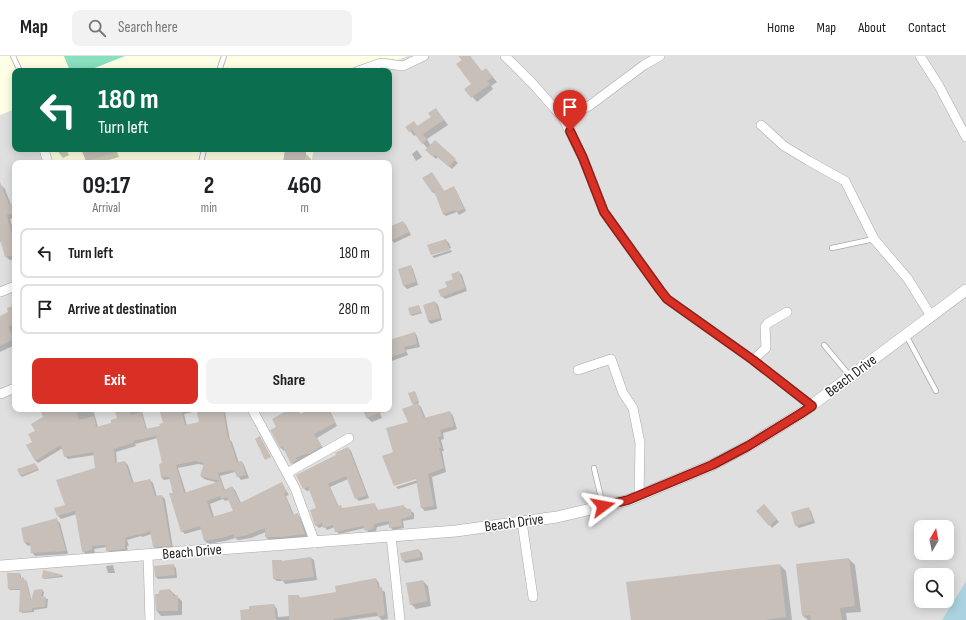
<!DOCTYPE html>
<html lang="en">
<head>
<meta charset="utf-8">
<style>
	body { margin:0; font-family:"Sofia Sans Condensed",sans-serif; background:#f2f2f2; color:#202124; height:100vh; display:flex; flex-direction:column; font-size:15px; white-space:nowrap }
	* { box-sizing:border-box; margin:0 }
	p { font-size:13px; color:#757577 }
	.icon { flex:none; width:22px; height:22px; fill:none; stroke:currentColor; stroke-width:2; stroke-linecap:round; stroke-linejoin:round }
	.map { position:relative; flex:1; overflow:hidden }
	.drawer { position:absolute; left:12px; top:104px; width:380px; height:252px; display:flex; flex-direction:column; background:#fff; border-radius:8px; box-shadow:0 2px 10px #0003 }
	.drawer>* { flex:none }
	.banner { position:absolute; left:12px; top:12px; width:380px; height:84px; border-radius:8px; box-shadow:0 2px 10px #0003; background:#0b6e4f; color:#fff; overflow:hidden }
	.needle { width:26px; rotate:10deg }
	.buttons { position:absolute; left:914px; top:464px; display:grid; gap:8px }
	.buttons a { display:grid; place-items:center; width:40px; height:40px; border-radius:8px; background:#fff; box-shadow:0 2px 10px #0003; font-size:20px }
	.pin { position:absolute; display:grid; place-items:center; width:34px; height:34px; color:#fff; margin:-41px -17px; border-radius:50% 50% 50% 0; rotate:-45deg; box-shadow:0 0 4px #0007 }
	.pin .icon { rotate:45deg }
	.me { position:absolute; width:44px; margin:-22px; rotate:77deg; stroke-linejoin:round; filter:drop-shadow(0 0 3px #0008) }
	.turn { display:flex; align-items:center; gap:14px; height:84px; padding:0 20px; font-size:18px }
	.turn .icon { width:52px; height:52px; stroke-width:2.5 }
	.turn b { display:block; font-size:28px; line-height:34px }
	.eta { display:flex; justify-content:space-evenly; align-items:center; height:68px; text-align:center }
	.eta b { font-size:24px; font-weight:700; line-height:28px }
	.cta { display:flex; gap:8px; margin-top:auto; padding:8px 20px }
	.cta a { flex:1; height:46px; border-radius:8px; background:#d93025; color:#fff; font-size:16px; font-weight:700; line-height:46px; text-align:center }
	.cta a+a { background:#f2f2f2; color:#202124 }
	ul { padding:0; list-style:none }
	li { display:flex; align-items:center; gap:12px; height:50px; margin:0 8px 6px; padding:0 12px; border:2px solid #e0e0e0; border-radius:8px }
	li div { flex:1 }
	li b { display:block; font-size:15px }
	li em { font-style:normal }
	header { display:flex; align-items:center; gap:24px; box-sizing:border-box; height:56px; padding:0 20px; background:#fff; border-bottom:1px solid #e0e0e0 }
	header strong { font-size:19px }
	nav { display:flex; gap:22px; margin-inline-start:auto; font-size:14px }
	.search { width:280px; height:36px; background:#f2f2f2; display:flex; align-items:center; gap:10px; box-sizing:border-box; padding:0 14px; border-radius:8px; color:#757577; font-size:15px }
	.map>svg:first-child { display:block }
</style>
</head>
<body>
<header>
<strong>Map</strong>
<div class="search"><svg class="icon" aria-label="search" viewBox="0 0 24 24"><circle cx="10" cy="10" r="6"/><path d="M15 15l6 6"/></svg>Search here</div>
<nav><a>Home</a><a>Map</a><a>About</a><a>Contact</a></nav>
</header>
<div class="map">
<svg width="966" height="564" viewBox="0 0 966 564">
	<rect width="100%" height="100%" fill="#f2efe9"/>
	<path fill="#e0dfdf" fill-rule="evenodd" d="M0,0H966V526L942,564H0ZM15,15H389V93H15ZM15,107H389V353H15ZM921,471H947V497H921ZM921,519H947V545H921Z"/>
	<path fill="#ffffe5" d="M0,0H407L398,4L384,2L342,15H15V53L0,59Z
		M46,93H314L311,107H50Z"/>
	<path fill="#88e0be" d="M64,0H125L87,15H70Z"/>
	<path fill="#aad3df" d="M966,526V564H942L965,527Z"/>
	<path fill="#0003" fill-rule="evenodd" d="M459,0H470L482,16L490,18L497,26L491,30L493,33L477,46L466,33L473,28L463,5Z
		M436,53L448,69L427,83L431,90L435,85L458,107L452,113L438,101L436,103L430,97L428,93L416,79L414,80L407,71L414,66L418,71L432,61Z
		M56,93H66L69,99L63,102Z
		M83,93H116L119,101L98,107H89L86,105Z
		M417,94L422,101L416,105L412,98Z
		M305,97L311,103V107H284Z
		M432,117L445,136L454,132L456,134L466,155L459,159L457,156L446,160L443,158L436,138L432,136L424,122Z
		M1,129L5,133L11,149L15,152V162L10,163L15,181V203L10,204L6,201L2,186H0Z
		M403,166L406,169L411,179L394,187L389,180V172Z
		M446,184L449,187L451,192L432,198V199L428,189Z
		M451,194L452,196L434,202L432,200Z
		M411,210L413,213L418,229L407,233L404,230Z
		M459,216L462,219L467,235L445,243L442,240L455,224Z
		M435,246L438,249L442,264L431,268L428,265Z
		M15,250V274L12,275L15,282V289L0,296V261L10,256Z
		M419,250L422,257L412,260L411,258Z
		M415,277L417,280L420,291L406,294L408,299L389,306V285Z
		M415,336L419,347H417L421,351L426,363L450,356L453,360L457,373L443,377L444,383L441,384L444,395H442L446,416L432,421L437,453L425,455L422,452L417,427L398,433L396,431L421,423L420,421L395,429V430L384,400L394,397L409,366L414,349L413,347Z
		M41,353H93L98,371L113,368L118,363L115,353H145L142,355L147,373L161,371L164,368L160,353H223L225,356L230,384L232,386L239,407L242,406L244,409L249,422L241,424L235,416L220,420L225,434L232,431L235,434L241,447L282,428L289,439L286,440L294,459L297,458L300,461L308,481L285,484H269L266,481V476L251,482L238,484L235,482L225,485L208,488L205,485L202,473L185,478L182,475L170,423L164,424L161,421L163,408L158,382L135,388L136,390L116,396L117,408L125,406L128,409L134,428L150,424L153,427L157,441L162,440L165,443L173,492L157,494L154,491L152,478L142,481L141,480L127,484L129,490H127L128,496L110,497L107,494V491L94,493L95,497L86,498L83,495L77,458L61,463L58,460L96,413L95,399L68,403L65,400L63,392L38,407L36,405L33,386L36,375L44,362ZM198,355L200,367L187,370L184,358ZM198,408L204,409L201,420L204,423L219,427L186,437L178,412ZM223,443L225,445L229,444L234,455L214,461L210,448Z
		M293,353H297L301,359L314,353H329L337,370L317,382L324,394L295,410L292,407L285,394L284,395L281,392L272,375L277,371Z
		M364,353H378L382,362L372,366L367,362Z
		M348,392L351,395L369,442L359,445L356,442L348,423L330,431L339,451L343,453L374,448L379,455L404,451L414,457V463L403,465L404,472L393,474L390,471V468L377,471L376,475L369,477L365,472L339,478L336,475L335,471L327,474L324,470L319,472L316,469L318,453L310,434L307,435L304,433L337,400Z
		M36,409L39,414L22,421L21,420L19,414Z
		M767,452L779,466L772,472L770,469Z
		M808,452L811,455L815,467L799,472L796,469Z
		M57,464L60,467L68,498L35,500L32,496L31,489L28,490L25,487Z
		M419,494L422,497L423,504L406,507L403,505Z
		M311,502L314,504L317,524L285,528L283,525H277L274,523L282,506Z
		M849,503L855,509L861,556L846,557L847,564H808L803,560Z
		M113,509L115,517H108L106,510Z
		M173,509L176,512L177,522L158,523L156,521Z
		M780,509L786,515L792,564H632Z
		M20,518L21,519V523L23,522L27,526L32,546L42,534L44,536L43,542L48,543L47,552L34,554V556L22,557L20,555L21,534H10L9,533Z
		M62,519L63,521L44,523L43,522Z
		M376,523L379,527L380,533L385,536L388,563L382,564L378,560L349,564H241L274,549L277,553L278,561L290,560L299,540L301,543L338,537Z
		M423,525L428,530L431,550L416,553L411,548Z
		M170,534L182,545V559L161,560L157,555L156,539Z"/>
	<path fill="#c7bfb8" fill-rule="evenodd" d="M458,0H470L482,15L486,12L493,21L487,25L490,28L471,42L464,33L471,28L456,8L462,4Z
		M436,52L444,64L423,78L427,84L422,88L412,74L409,76L405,71L414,65L417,70L431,61L428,57Z
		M435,84L456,103L449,111L435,99L433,101L425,94Z
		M81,93H119L120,95L86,105Z
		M285,93L306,96L304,107H283Z
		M432,116L444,135L454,130L464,153L456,156L455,154L443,158L434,135L432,136L422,122Z
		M0,126L9,148H12L15,157L7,159L13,182H15V199L5,201L0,183Z
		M403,165L409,176L389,186V171Z
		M446,183L450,194L431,199L427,189Z
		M411,209L416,226L403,230L398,213Z
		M459,215L465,232L441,241L438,234L447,231L445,226L453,223L451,218Z
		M435,245L440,262L428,265L423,249Z
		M15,249V270L14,268L8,271L14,283L0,290V260L8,256L7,252Z
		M419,249L421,256L410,259L408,252Z
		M415,276L417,288L404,291L406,296L389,302V284Z
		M415,335L419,345L412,348L408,337Z
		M418,347L424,362L450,355L454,370L440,374L442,380L438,381L441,392H439L444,412L428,418L434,450L421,452L416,423L394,430L382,400L393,396L386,372L408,366L402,353Z
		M40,353H76L79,364L94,360L96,371L111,367V364L117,362L114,353H129L131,359L141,356L146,373L160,370L159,368L163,367L159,353H181L185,369L199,366L197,357L214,353H223L228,383L229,382L237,406L242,405L246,419L237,421L234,414L232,415V414L218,417L224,434L232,430L240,447L282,426L287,436L284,437L293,459L298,457L305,478L281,481H265V472L247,479L234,482V478L222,482L204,485L200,470L181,476L169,437H173L169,421H161L159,408L162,407L156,380L133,385V387L114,393L115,407L125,405L132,427L150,423L155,440L162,439L171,490L153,491L150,475L139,479L138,478L125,482L126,487H125V493L106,495V489L92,490V494L82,496L75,455L57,460L54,452L65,449L56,424L95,412L93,396L64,401L61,389L35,405L26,389L32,386L28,378L35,375L31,368L43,361ZM195,405L204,407L200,420L220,425L184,437L176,409ZM220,440L221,443L227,441L233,455L212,461L207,445Z
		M290,353H297L300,358L310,353H328L335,367L314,378L322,390L309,398L308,397L296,402L297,404L291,408L283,391L280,392L270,374L276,371L272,363Z
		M363,353H389V354L366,362Z
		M260,380L271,401L265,404L255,383Z
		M348,391L367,439L355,443L346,420L328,428L338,450L341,449L342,452L375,447L377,454L404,449L405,453H411L412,460L401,463L402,470L389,472V465L374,468L373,473L365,475L363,470L335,476L333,469L323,472L322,467L315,470L310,454L316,452L308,431L303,433L296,419L336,399L335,397Z
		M35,407L38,413L20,420L17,413Z
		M764,448L777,463L769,470L756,455Z
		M809,451L813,465L795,470L791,456Z
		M57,462L66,495L31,497L30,486L24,487L21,472Z
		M419,493L421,501L402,505L400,497Z
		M311,501L314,521L281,525V523H273L272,504H282V505Z
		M849,502L855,550L840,552L842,564H811L810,559L802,560L796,508Z
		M174,508L175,519L155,521L154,510Z
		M780,508L786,561L764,564H631L626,526Z
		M43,514L63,519L62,520L42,522Z
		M7,517H20V522L23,521L24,524H26L31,545L34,534L43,533L41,540L46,541L45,551L32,552V555L19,556L20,533H8Z
		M376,522L378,532L382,531L385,559L378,561L377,556L333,563L334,564H289L288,539H299V542L336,536L335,530Z
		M423,524L428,545L410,549L406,527Z
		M170,533V536H173V540L178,539V555H156L155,538H158L160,534Z
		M274,548L276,564H241L240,554L249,553V550Z"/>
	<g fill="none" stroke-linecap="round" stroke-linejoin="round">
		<g stroke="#a9a9a9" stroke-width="6">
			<path id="service" d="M13,0L20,15
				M219,15L224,0
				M201,107L204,93
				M832,192L874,183
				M906,279L936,335
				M824,289L850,320
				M594,412L603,450"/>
		</g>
		<g stroke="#a9a9a9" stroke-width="10">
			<path id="minor" d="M505,0L533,28L563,62L583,102L604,156L660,234L667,243L753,304L812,350
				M920,0L939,30L966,81
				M358,15L381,7L403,10L424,0
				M563,62L589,50L644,9L660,0
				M761,69L784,90L809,105L845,125L874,183L908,223L931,260
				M44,93L48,107
				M0,236L15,230
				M753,304L766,292L765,271L768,267L787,256
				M578,314L611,303L623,337L633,352L640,387L639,440
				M0,338L15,332
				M252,353L295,432L315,487
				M287,417L349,382
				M522,466L533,541
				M391,480L400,564
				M148,500L150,564"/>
		</g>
		<g stroke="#a9a9a9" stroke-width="12">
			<path id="tertiary" d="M0,510L456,475L557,461L629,444L712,409L748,390L800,358L966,234"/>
		</g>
		<use href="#service" stroke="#fff" stroke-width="4.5"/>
		<use href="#minor" stroke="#fff" stroke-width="9"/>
		<use href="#tertiary" stroke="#fff" stroke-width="11"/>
	</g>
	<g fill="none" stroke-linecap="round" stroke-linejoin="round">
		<g stroke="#8d1f18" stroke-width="10">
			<path id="route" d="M570,75L583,102L604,156L660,234L667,243L753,304L812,350L800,358L748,390L712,409L628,444L603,450"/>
		</g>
		<use href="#route" stroke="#d93025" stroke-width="7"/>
	</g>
	<g text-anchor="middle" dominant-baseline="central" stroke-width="3" stroke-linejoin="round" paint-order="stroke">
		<g font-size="15" fill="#222" stroke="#fff">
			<text transform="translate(851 320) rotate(-37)">Beach Drive</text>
			<text transform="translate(514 467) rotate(-8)">Beach Drive</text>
			<text transform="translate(192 496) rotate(-5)">Beach Drive</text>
		</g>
	</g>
</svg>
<div class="buttons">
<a><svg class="needle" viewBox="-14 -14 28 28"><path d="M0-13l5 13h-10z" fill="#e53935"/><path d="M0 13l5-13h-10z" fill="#757577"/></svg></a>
<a><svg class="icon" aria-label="search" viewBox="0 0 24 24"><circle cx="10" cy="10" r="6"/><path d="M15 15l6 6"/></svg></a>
</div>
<div class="pin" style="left:570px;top:75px;background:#d93025"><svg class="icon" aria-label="arrive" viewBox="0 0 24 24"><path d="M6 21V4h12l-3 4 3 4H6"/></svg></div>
<svg class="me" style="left:603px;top:450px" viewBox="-20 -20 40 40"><path d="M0-17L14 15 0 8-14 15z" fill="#d93025" stroke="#fff" stroke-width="4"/></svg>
<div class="banner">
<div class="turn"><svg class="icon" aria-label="left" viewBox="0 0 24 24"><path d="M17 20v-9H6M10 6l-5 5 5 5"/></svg><div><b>180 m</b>Turn left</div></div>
</div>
<section class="drawer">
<div class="eta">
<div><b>09:17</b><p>Arrival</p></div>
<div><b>2</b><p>min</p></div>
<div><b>460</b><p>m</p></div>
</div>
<ul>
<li><svg class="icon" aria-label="left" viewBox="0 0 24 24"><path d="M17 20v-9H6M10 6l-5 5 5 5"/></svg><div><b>Turn left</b></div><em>180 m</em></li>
<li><svg class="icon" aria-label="arrive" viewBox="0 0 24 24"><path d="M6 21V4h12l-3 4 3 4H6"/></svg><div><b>Arrive at destination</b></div><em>280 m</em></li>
</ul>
<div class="cta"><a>Exit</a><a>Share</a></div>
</section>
</div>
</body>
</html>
